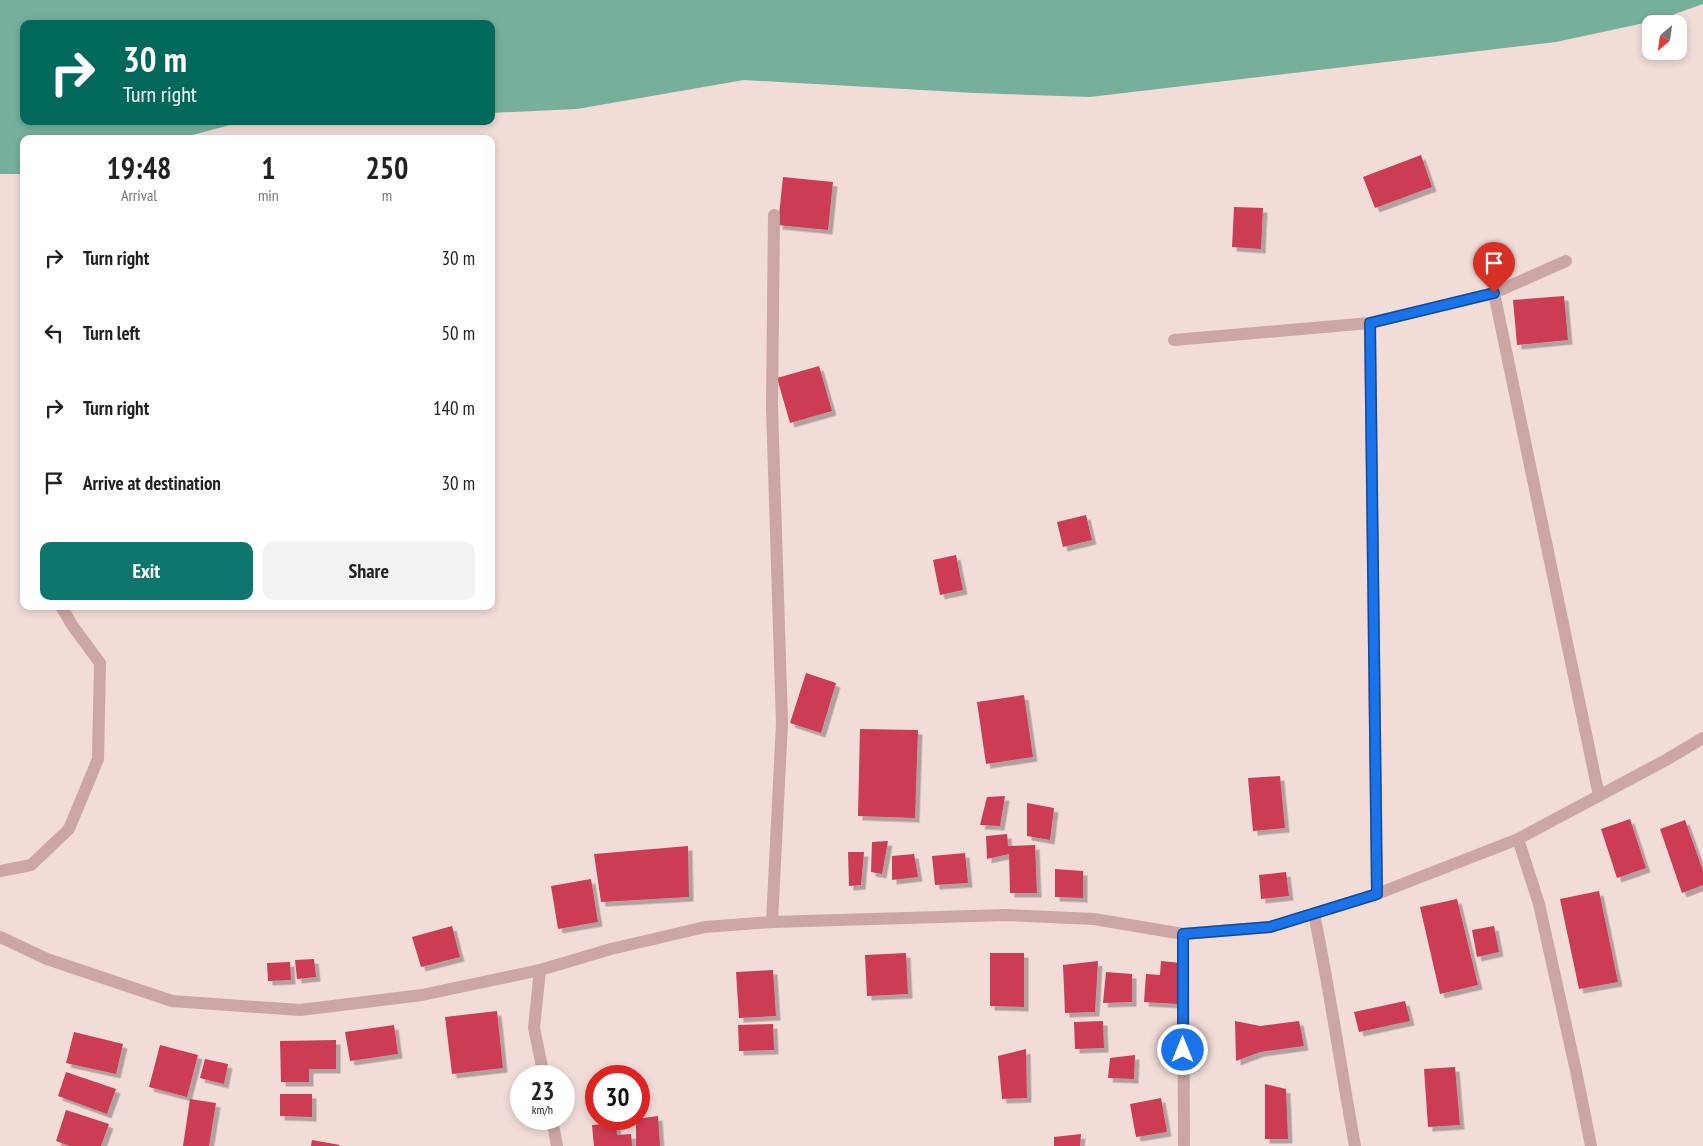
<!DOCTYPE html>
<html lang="en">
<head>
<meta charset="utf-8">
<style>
	body { margin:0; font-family:"PT Sans Narrow",sans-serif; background:#f2f2f2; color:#202124; height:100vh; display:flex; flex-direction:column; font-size:19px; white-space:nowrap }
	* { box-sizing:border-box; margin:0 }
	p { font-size:16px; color:#757577 }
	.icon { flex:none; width:28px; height:28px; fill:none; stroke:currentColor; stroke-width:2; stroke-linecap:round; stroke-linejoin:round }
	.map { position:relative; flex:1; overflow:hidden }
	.details { position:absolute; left:20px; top:135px; width:475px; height:475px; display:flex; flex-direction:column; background:#fff; border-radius:10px; box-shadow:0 2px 8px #0003 }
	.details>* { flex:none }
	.guide { position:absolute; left:20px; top:20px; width:475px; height:105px; border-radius:10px; box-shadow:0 2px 8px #0003; background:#00695c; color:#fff; overflow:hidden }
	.needle { width:32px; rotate:209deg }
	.fabs { position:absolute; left:1642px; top:15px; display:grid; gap:10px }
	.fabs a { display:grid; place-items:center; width:45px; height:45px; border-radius:10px; background:#fff; box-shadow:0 2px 8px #0003; font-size:25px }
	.speed { position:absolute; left:510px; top:1065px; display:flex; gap:10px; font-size:25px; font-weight:700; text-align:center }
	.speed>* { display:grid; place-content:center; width:65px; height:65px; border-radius:50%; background:#fff; box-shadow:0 2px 8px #0003; line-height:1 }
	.speed small { font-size:12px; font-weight:400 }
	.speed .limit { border:8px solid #d22; background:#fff; color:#111 }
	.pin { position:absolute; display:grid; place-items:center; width:42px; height:42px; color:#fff; margin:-51px -21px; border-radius:50% 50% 50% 0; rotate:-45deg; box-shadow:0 0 5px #0007 }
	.pin .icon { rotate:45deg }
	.me { position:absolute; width:55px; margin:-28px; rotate:0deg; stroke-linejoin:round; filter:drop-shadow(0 0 4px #0008) }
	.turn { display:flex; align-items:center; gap:18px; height:105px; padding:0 20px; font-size:22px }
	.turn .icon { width:65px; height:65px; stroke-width:2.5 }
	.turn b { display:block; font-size:35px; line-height:42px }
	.eta { display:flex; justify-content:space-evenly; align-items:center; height:85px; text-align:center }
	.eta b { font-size:30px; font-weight:700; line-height:35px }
	.cta { display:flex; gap:10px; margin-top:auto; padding:10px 20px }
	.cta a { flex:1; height:58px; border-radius:10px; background:#0f766e; color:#fff; font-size:20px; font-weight:700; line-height:58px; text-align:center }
	.cta a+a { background:#f2f2f2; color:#202124 }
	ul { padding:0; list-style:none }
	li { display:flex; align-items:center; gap:15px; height:75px; padding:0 20px }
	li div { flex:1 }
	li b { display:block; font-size:19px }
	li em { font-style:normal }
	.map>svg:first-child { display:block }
</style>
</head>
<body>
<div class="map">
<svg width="1703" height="1146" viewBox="0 0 1703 1146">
	<defs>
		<filter id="shadow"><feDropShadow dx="4.5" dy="4.5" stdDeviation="0" flood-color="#0004"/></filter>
	</defs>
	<rect width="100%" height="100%" fill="#f2dcd8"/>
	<path fill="#76b09c" d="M0,0H1703V4L1658,20L1556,42L1090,97L975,93L744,80L577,109L491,113V24H24V121H316L230,125L177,139H24V174H0Z"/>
	<path fill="#cc3d53" filter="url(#shadow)" d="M1421,155L1432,187L1375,208L1363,177Z
		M783,177L833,182L828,230L778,225Z
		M1234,207L1263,208L1261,249L1232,247Z
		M1564,296L1568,340L1517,345L1513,300Z
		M819,366L832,411L790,423L777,378Z
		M1086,515L1092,540L1063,547L1057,522Z
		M956,555L963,590L940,595L933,560Z
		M806,673L836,683L821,733L790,723Z
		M1024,695L1033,757L986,764L977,702Z
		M860,729L918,730L915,818L858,816Z
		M1280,776L1285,828L1253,831L1248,778Z
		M1005,796L1000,826L980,825L987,797Z
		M1027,803L1054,808L1050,840L1027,836Z
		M1630,819L1646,868L1617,878L1601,829Z
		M1685,820L1703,871V885L1682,893L1660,829Z
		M1007,834L1008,846L1035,845L1037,893H1010L1009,854L987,859L986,836Z
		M888,841L882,874L871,872L872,842Z
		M688,846L689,897L601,902L594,854Z
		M848,852H864L861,885L849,886Z
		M965,853L968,883L935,885L932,856Z
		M914,854L918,877L892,880V856Z
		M1055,869L1083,871V898L1055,897Z
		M1286,872L1289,896L1261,899L1259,875Z
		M591,879L598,922L558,929L551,886Z
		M1599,891L1618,982L1579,989L1560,899Z
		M1457,899L1478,985L1440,994L1420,907Z
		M452,926L460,957L421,967L412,937Z
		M1494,926L1499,952L1477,957L1472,930Z
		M906,953L908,994L867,996L865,955Z
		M990,953H1024V1007L990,1006Z
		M314,959L316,977L297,979L295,960Z
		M1098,961L1095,1012L1065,1013L1063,965Z
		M1161,961L1181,963L1178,1004L1144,1002L1146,974L1160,975Z
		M290,962L291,980L268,981L267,963Z
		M773,970L776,1016L739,1018L736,972Z
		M1106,972L1132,974V1002L1103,1003Z
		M1405,1001L1410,1021L1359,1032L1354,1012Z
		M497,1011L503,1068L452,1074L445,1017Z
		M1103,1021L1104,1048L1075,1049L1074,1022Z
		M1235,1021L1260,1026L1299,1021L1304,1046L1260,1052L1236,1061Z
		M773,1024L774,1050L739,1051L738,1025Z
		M394,1025L398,1054L350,1061L345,1032Z
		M74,1032L123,1044L116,1074L66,1063Z
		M336,1040V1069H309V1082H281L280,1041Z
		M160,1045L198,1055L187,1097L149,1087Z
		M1026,1049L1027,1098L1002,1099L998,1056Z
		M1135,1055L1134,1079L1108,1078L1110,1058Z
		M205,1059L228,1064L224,1084L200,1078Z
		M1455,1067L1460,1125L1428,1127L1424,1069Z
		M66,1072L116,1089L107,1114L58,1096Z
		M1265,1084L1286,1089L1288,1139H1265Z
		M280,1094H312V1117L280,1116Z
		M1161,1098L1167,1132L1136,1137L1130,1104Z
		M190,1099L216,1103L209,1146H183Z
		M66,1110L109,1124L101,1146H70L56,1141Z
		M658,1116L660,1146H636V1119Z
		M616,1123L617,1135L631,1134L632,1146H594L592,1125Z
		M1081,1134L1080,1146H1054V1137Z
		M312,1140L340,1145L339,1146H311Z"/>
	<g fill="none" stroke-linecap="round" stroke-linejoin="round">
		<path stroke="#cba6a4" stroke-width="12" d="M0,871L31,865L69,829L98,759L100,663L72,625L61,606"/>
		<path stroke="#cba6a4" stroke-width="12" d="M1494,293L1599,796
			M1370,323L1377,894
			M1174,340L1370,323L1494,293L1566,261
			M1518,839L1539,904L1576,1071L1591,1146
			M1314,914C1330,991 1341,1069 1355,1146
			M772,922L782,723L772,407L774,215
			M1183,934L1184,1146
			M0,937L47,959L172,1001L300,1010L422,995L540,970L611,949L705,927L772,922L1006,915L1094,919L1183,934L1270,927L1377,894L1518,839L1666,760L1703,738
			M540,970L534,1028L544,1076
			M552,1119L557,1146"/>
	</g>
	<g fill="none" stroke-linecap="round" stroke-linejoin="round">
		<g stroke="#114b97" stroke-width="12">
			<path id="route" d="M1183,1050V934L1270,927L1377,894L1370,323L1494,293"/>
		</g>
		<use href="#route" stroke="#1a73e8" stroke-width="9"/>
	</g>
</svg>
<div class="fabs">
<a><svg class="needle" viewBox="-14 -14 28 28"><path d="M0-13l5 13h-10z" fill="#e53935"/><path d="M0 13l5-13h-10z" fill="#757577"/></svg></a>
</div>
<div class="speed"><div>23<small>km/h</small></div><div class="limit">30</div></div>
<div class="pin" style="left:1494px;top:293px;background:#d93025"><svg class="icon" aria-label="arrive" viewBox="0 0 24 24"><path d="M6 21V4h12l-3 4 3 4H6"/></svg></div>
<svg class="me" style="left:1183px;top:1050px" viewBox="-20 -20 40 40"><circle r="17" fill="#1a73e8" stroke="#fff" stroke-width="3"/><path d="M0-11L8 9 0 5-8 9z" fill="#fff"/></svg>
<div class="guide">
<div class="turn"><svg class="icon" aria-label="right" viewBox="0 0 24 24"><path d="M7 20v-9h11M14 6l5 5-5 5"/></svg><div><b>30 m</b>Turn right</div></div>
</div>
<section class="details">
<div class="eta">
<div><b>19:48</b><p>Arrival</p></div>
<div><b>1</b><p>min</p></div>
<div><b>250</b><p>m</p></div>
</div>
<ul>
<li><svg class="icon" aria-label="right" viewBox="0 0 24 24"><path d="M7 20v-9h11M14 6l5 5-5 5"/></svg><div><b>Turn right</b></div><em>30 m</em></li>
<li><svg class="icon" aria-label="left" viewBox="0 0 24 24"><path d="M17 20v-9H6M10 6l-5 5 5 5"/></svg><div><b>Turn left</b></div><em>50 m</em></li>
<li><svg class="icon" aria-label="right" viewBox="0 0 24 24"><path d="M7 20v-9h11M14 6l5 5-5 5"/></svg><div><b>Turn right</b></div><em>140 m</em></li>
<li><svg class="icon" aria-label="arrive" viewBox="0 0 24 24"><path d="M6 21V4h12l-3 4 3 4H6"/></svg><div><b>Arrive at destination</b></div><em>30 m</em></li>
</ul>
<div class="cta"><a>Exit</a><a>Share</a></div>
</section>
</div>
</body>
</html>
